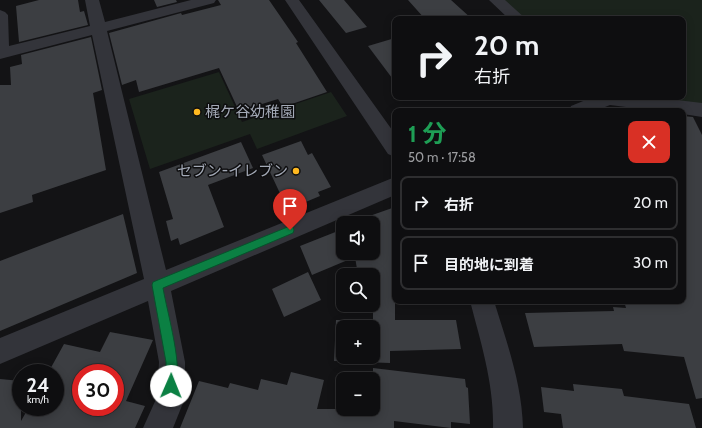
<!DOCTYPE html>
<html lang="ja">
<head>
<meta charset="utf-8">
<style>
	body { margin:0; font-family:Cabin,"Noto Sans JP",sans-serif; background:#1c1c1e; color:#f1f3f6; height:100vh; display:flex; flex-direction:column; font-size:15px; white-space:nowrap }
	* { box-sizing:border-box; margin:0 }
	p { font-size:13px; color:#9b9c9f }
	.icon { flex:none; width:22px; height:22px; fill:none; stroke:currentColor; stroke-width:2; stroke-linecap:round; stroke-linejoin:round }
	.map { position:relative; flex:1; overflow:hidden }
	.sheet { position:absolute; left:392px; top:108px; width:294px; height:196px; display:flex; flex-direction:column; background:#0e0e10; border-radius:8px; box-shadow:0 2px 10px #0003,0 0 0 1px #2e2e30 }
	.sheet>* { flex:none }
	.banner { position:absolute; left:392px; top:16px; width:294px; height:84px; border-radius:8px; box-shadow:0 2px 10px #0003,0 0 0 1px #2e2e30; background:#0e0e10; color:#f1f3f6; overflow:hidden }
	.buttons { position:absolute; left:336px; top:216px; display:grid; gap:8px }
	.buttons a { display:grid; place-items:center; width:44px; height:44px; border-radius:8px; background:#0e0e10; box-shadow:0 2px 10px #0003,0 0 0 1px #2e2e30; font-size:20px }
	.speed { position:absolute; left:12px; top:364px; display:flex; gap:8px; font-size:20px; font-weight:700; text-align:center }
	.speed>* { display:grid; place-content:center; width:52px; height:52px; border-radius:50%; background:#0e0e10; box-shadow:0 2px 10px #0003,0 0 0 1px #2e2e30; line-height:1 }
	.speed small { font-size:10px; font-weight:400 }
	.speed .limit { border:6px solid #d22; background:#fff; color:#111 }
	.pin { position:absolute; display:grid; place-items:center; width:34px; height:34px; color:#fff; margin:-41px -17px; border-radius:50% 50% 50% 0; rotate:-45deg; box-shadow:0 0 4px #0007 }
	.pin .icon { rotate:45deg }
	.me { position:absolute; width:44px; margin:-22px; rotate:1deg; stroke-linejoin:round; filter:drop-shadow(0 0 3px #0008) }
	.turn { display:flex; align-items:center; gap:14px; height:84px; padding:0 16px; font-size:18px }
	.turn .icon { width:52px; height:52px; stroke-width:2.5 }
	.turn b { display:block; font-size:28px; line-height:34px }
	.round { display:grid; place-items:center; flex:none; width:42px; height:42px; border-radius:8px; background:#1c1c1e }
	.overview { display:flex; align-items:center; justify-content:space-between; height:68px; padding:0 16px }
	h1 { font-size:24px; font-weight:700; line-height:30px; color:#1e9e55 }
	ul { padding:0; list-style:none }
	li { display:flex; align-items:center; gap:12px; height:54px; margin:0 8px 6px; padding:0 8px; border:2px solid #2e2e30; border-radius:8px }
	li div { flex:1 }
	li b { display:block; font-size:15px }
	li em { font-style:normal }
	.map>svg:first-child { display:block }
</style>
</head>
<body>
<div class="map">
<svg width="702" height="428" viewBox="0 0 702 428">
	<rect width="100%" height="100%" fill="#131315"/>
	<path fill="#1b231c" d="M501,0H702V105L607,97H683V19H521Z
		M219,72L242,122L331,92L347,116L257,149L250,134L150,169L129,99Z"/>
	<path fill="#3c3e42" fill-rule="evenodd" d="M39,0H78L80,12L84,11L88,25L19,42L16,6Z
		M154,0H176L177,2L157,7Z
		M218,0H269L298,42L296,43L327,92L283,107L278,99L239,111L219,68L139,92L136,80L122,85L109,33L181,13L182,15L221,5Z
		M319,0H344L367,27L346,33Z
		M408,0H451L472,19H425Z
		M91,37L102,90L93,93L106,170L32,195L33,202L0,213V85H11L10,67L22,64L21,55Z
		M395,38V82L368,46Z
		M683,116L693,117L702,135V398L696,399L684,357L624,351L622,344L534,347L525,313L614,311L613,307L626,308L624,301H683Z
		M301,141L308,155L312,153L331,187L318,192L320,196L296,206L294,200L285,204L262,155Z
		M241,142L253,168L208,185L224,227L180,245L178,238L171,241L166,221L173,219L159,172Z
		M395,207V320H456L461,349L390,351V363L334,361L336,320H373V275H358L355,257L312,275L300,246L343,229V253H373V223H358L362,221L361,219ZM343,327H373V357H343Z
		M123,214L137,273L0,331V261Z
		M308,272L321,300L284,317L272,289Z
		M110,332L153,340L126,401L145,406L135,428H0V379L21,381V421L29,407H55V373H48L64,344L100,352ZM81,373H115V407H81Z
		M373,368L465,379L466,387L468,388L470,424L451,422V428L394,421V428H180L199,381L228,388L230,383L258,390L261,379L287,385L291,372L324,380L317,409H373Z
		M573,384L622,389L624,396L689,404L696,428H563L561,414L544,412L541,387L574,391Z"/>
	<g fill="none" stroke-linecap="round" stroke-linejoin="round">
		<path fill="#33343a" fill-rule="evenodd" d="M85,0H99L105,22L191,0H216L214,3L107,31L166,270L395,177V195L171,291L185,362V398L173,428H143L157,397L159,362L148,301L0,364V338L144,279L92,35L0,59V10L5,12L8,15L9,46L90,26Z
			M285,0H299L395,134V157L388,154Z
			M489,0H505L526,19H509Z
			M593,97H652L702,103V117L683,114V111H658L610,105L595,111H569L571,106Z
			M470,301H494C507,343 522,384 523,428H493C494,384 481,343 470,301Z"/>
	</g>
	<path fill="#0b8043" stroke="#07532c" d="M290,226L293,227L294,230L293,233L163,288C167,312 184,369 175,390L171,392L167,390L166,386V362L152,285L153,282Z"/>
	<g fill="#ffb920" stroke="#0e0e0f" stroke-width="1.5">
		<circle cx="197" cy="112" r="4"/>
		<circle cx="296" cy="171" r="4"/>
	</g>
	<g text-anchor="middle" dominant-baseline="central" stroke-width="3" stroke-linejoin="round" paint-order="stroke">
		<g font-size="15" fill="#a3a9b6" stroke="#0e0e0f" text-anchor="start">
			<text x="205" y="112">梶ケ谷幼稚園</text>
			<text x="288" y="171" text-anchor="end">セブン-イレブン</text>
		</g>
	</g>
</svg>
<div class="buttons">
<a><svg class="icon" aria-label="sound" viewBox="0 0 24 24"><path d="M4 9h4l5-4v14l-5-4H4zM17 9q2 3 0 6"/></svg></a>
<a><svg class="icon" aria-label="search" viewBox="0 0 24 24"><circle cx="10" cy="10" r="6"/><path d="M15 15l6 6"/></svg></a>
<a>+</a>
<a>−</a>
</div>
<div class="speed"><div>24<small>km/h</small></div><div class="limit">30</div></div>
<div class="pin" style="left:290px;top:230px;background:#d93025"><svg class="icon" aria-label="arrive" viewBox="0 0 24 24"><path d="M6 21V4h12l-3 4 3 4H6"/></svg></div>
<svg class="me" style="left:171px;top:386px" viewBox="-20 -20 40 40"><circle r="19" fill="#fff"/><path d="M0-13L10 11 0 6-10 11z" fill="#0b8043"/></svg>
<div class="banner">
<div class="turn"><svg class="icon" aria-label="right" viewBox="0 0 24 24"><path d="M7 20v-9h11M14 6l5 5-5 5"/></svg><div><b>20 m</b>右折</div></div>
</div>
<section class="sheet">
<div class="overview"><div><h1>1 分</h1><p>50 m · 17:58</p></div><a class="round" style="background:#d93025;color:#fff"><svg class="icon" aria-label="close" viewBox="0 0 24 24"><path d="M6 6l12 12M18 6L6 18"/></svg></a></div>
<ul>
<li><svg class="icon" aria-label="right" viewBox="0 0 24 24"><path d="M7 20v-9h11M14 6l5 5-5 5"/></svg><div><b>右折</b></div><em>20 m</em></li>
<li><svg class="icon" aria-label="arrive" viewBox="0 0 24 24"><path d="M6 21V4h12l-3 4 3 4H6"/></svg><div><b>目的地に到着</b></div><em>30 m</em></li>
</ul>
</section>
</div>
</body>
</html>
